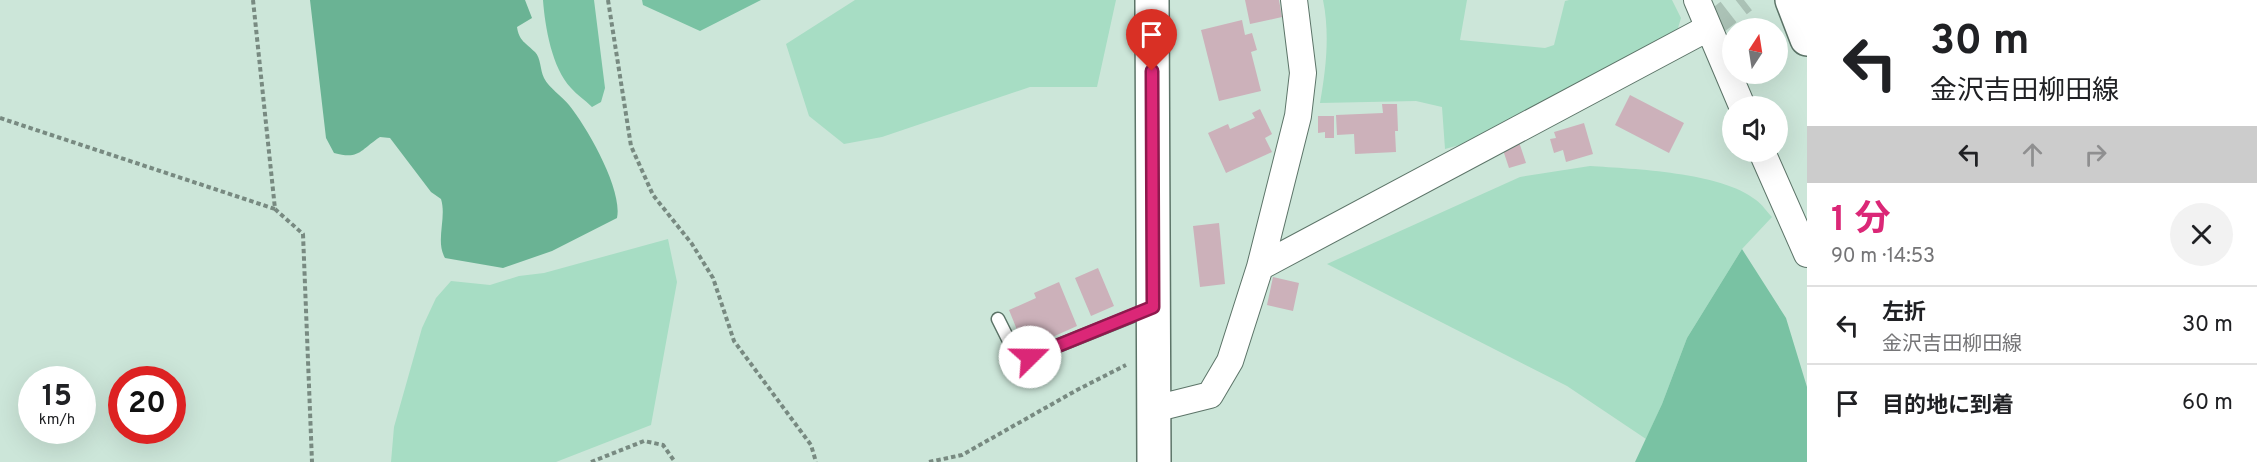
<!DOCTYPE html>
<html lang="ja">
<head>
<meta charset="utf-8">
<style>
	body { margin:0; font-family:Overpass,"Noto Sans JP",sans-serif; background:#f2f2f2; color:#202124; height:100vh; display:flex; flex-direction:column; font-size:22px; white-space:nowrap }
	* { box-sizing:border-box; margin:0 }
	p { font-size:20px; color:#757577 }
	.icon { flex:none; width:33px; height:33px; fill:none; stroke:currentColor; stroke-width:2; stroke-linecap:round; stroke-linejoin:round }
	.map { position:relative; flex:1; overflow:hidden }
	.panel { display:flex; flex-direction:column; background:#fff; width:450px }
	.panel>* { flex:none }
	.top-card { background:#fff; color:#202124; overflow:hidden }
	.needle { width:39px; rotate:12deg }
	.controls { position:absolute; left:1722px; top:18px; display:grid; gap:12px }
	.controls a { display:grid; place-items:center; width:66px; height:66px; border-radius:50%; background:#fff; box-shadow:0 6px 24px #0002; font-size:30px }
	.speed { position:absolute; left:18px; top:366px; display:flex; gap:12px; font-size:30px; font-weight:700; text-align:center }
	.speed>* { display:grid; place-content:center; width:78px; height:78px; border-radius:50%; background:#fff; box-shadow:0 6px 24px #0002; line-height:1 }
	.speed small { font-size:15px; font-weight:400 }
	.speed .limit { border:9px solid #d22; background:#fff; color:#111 }
	.pin { position:absolute; display:grid; place-items:center; width:51px; height:51px; color:#fff; margin:-62px -26px; border-radius:50% 50% 50% 0; rotate:-45deg; box-shadow:0 0 6px #0007 }
	.pin .icon { rotate:45deg }
	.me { position:absolute; width:66px; margin:-33px; rotate:68deg; stroke-linejoin:round; filter:drop-shadow(0 0 4px #0008) }
	.turn { display:flex; align-items:center; gap:21px; height:126px; padding:0 24px; font-size:27px }
	.turn .icon { width:78px; height:78px; stroke-width:2.5 }
	.turn b { display:block; font-size:42px; line-height:51px }
	.lanes { display:flex; align-items:center; height:57px; padding:0 24px; background:#0003; justify-content:center; gap:30px; direction:ltr }
	.lanes .off { opacity:.35 }
	.round { display:grid; place-items:center; flex:none; width:63px; height:63px; border-radius:32px; background:#f2f2f2 }
	.head { display:flex; align-items:center; justify-content:space-between; height:102px; padding:0 24px }
	h1 { font-size:36px; font-weight:700; line-height:45px; color:#db2777 }
	ul { padding:0; list-style:none }
	li { display:flex; align-items:center; gap:18px; height:78px; padding:0 24px; border-top:2px solid #e0e0e0 }
	li div { flex:1 }
	li b { display:block; font-size:22px }
	li em { font-style:normal }
	main { display:flex; flex:1; min-height:0 }
	.map>svg:first-child { display:block }
</style>
</head>
<body>
<main>
<div class="map">
<svg width="1807" height="462" viewBox="0 0 1807 462">
	<rect width="100%" height="100%" fill="#cce6d9"/>
	<path fill="#a7ddc4" d="M855,0H1116L1097,87H1030L882,137L844,144L809,116L786,44Z
		M1323,0H1467L1460,40L1545,48L1554,45L1565,1L1569,0H1672L1681,18L1676,35L1496,135L1445,149L1442,107L1416,101L1320,103C1326,69 1330,34 1323,0Z
		M1590,166C1634,169 1721,172 1756,200C1762,204 1767,212 1772,217L1742,249L1687,338L1662,404L1646,439L1567,386L1327,264L1520,177Z
		M668,239L677,282L651,425L556,462H391L394,427L422,328L436,298L451,281L490,285L519,276L544,273Z"/>
	<path fill="#79c2a3" d="M543,0H594L605,88L601,102L592,107C585,100 577,95 571,88C552,68 545,27 543,0Z
		M642,0H761L700,31L643,5Z
		M1742,249L1786,318L1807,387V462H1635L1662,404L1687,338Z"/>
	<path fill="#6ab394" d="M310,0H525L532,18L517,27C519,41 526,43 535,52C541,58 540,70 544,78C549,88 562,96 569,105C587,127 623,190 617,218L552,251L503,268L445,258C435,241 447,218 441,199L431,192L390,138L380,137C360,150 360,160 334,153L326,138Z"/>
	<path fill="#ccb1ba" d="M1245,0H1279L1282,17L1250,24Z
		M1242,20L1245,35L1252,33L1257,50L1251,52L1261,91L1219,101L1201,30Z
		M1630,95L1684,123L1669,153L1615,125Z
		M1382,104H1397L1398,131H1395L1396,152L1355,154L1354,134L1337,135L1336,115L1383,113Z
		M1260,109L1272,134L1265,138L1272,152L1226,173L1208,133L1228,124L1230,129L1255,118L1252,113Z
		M1318,116H1334V138H1325V132L1318,133Z
		M1584,123L1593,154L1566,162L1563,150L1554,153L1550,139L1556,138L1554,132Z
		M1519,142L1526,163L1509,168L1502,147Z
		M1219,223L1225,284L1200,287L1193,226Z
		M1098,268L1114,306L1091,316L1075,278Z
		M1273,277L1299,283L1293,311L1267,305Z
		M1059,282L1077,326L1048,339L1045,332L1022,342L1009,310L1036,298L1034,293Z"/>
	<g fill="none" stroke-linecap="round" stroke-linejoin="round">
		<path stroke="#abc2b6" stroke-width="26" stroke-dasharray="26 13" stroke-linecap="butt" d="M1708,28L1744,0"/>
		<g stroke="#5c7468" stroke-width="15">
			<path id="lane" d="M998,319L1014,351L1030,357L1152,308"/>
		</g>
		<g stroke="#5c7468" stroke-width="28">
			<path id="street" d="M1697,0L1742,106
				M1762,152L1807,254
				M1260,267L1708,28
				M1154,409L1210,395L1230,361L1260,267L1298,116L1303,73L1294,0"/>
		</g>
		<g stroke="#5c7468" stroke-width="36">
			<path id="secondary" d="M1152,0L1154,462"/>
		</g>
		<g stroke="#5c7468" stroke-width="36">
			<path id="highway" d="M1792,0L1807,39"/>
		</g>
		<path stroke="#788a81" stroke-width="4" stroke-dasharray="4.5 3" stroke-linecap="butt" d="M253,0L275,209L303,234L312,462
			M608,0L631,146L653,195L692,244L713,278L734,341L811,445L816,462
			M0,118L275,209
			M591,462L644,441L663,445L675,462
			M929,462L962,455L1077,390L1126,365"/>
		<use href="#lane" stroke="#fff" stroke-width="12"/>
		<use href="#street" stroke="#fff" stroke-width="26"/>
		<use href="#secondary" stroke="#fff" stroke-width="33"/>
		<use href="#highway" stroke="#fff" stroke-width="33"/>
	</g>
	<g fill="none" stroke-linecap="round" stroke-linejoin="round">
		<g stroke="#8e194d" stroke-width="15">
			<path id="route" d="M1030,357L1153,307L1152,71"/>
		</g>
		<use href="#route" stroke="#db2777" stroke-width="10"/>
	</g>
</svg>
<div class="controls">
<a><svg class="needle" viewBox="-14 -14 28 28"><path d="M0-13l5 13h-10z" fill="#e53935"/><path d="M0 13l5-13h-10z" fill="#757577"/></svg></a>
<a><svg class="icon" aria-label="sound" viewBox="0 0 24 24"><path d="M4 9h4l5-4v14l-5-4H4zM17 9q2 3 0 6"/></svg></a>
</div>
<div class="speed"><div>15<small>km/h</small></div><div class="limit">20</div></div>
<div class="pin" style="left:1152px;top:71px;background:#d93025"><svg class="icon" aria-label="arrive" viewBox="0 0 24 24"><path d="M6 21V4h12l-3 4 3 4H6"/></svg></div>
<svg class="me" style="left:1030px;top:357px" viewBox="-20 -20 40 40"><circle r="19" fill="#fff"/><path d="M0-13L10 11 0 6-10 11z" fill="#db2777"/></svg>
</div>
<section class="panel">
<div class="top-card">
<div class="turn"><svg class="icon" aria-label="left" viewBox="0 0 24 24"><path d="M17 20v-9H6M10 6l-5 5 5 5"/></svg><div><b>30 m</b>金沢吉田柳田線</div></div>
<div class="lanes"><svg class="icon" aria-label="left" viewBox="0 0 24 24"><path d="M17 20v-9H6M10 6l-5 5 5 5"/></svg><svg class="icon off" aria-label="ahead" viewBox="0 0 24 24"><path d="M12 20V5M6 11l6-6 6 6"/></svg><svg class="icon off" aria-label="right" viewBox="0 0 24 24"><path d="M7 20v-9h11M14 6l5 5-5 5"/></svg></div>
</div>
<div class="head"><div><h1>1 分</h1><p>90 m · 14:53</p></div><a class="round"><svg class="icon" aria-label="close" viewBox="0 0 24 24"><path d="M6 6l12 12M18 6L6 18"/></svg></a></div>
<ul>
<li><svg class="icon" aria-label="left" viewBox="0 0 24 24"><path d="M17 20v-9H6M10 6l-5 5 5 5"/></svg><div><b>左折</b><p>金沢吉田柳田線</p></div><em>30 m</em></li>
<li><svg class="icon" aria-label="arrive" viewBox="0 0 24 24"><path d="M6 21V4h12l-3 4 3 4H6"/></svg><div><b>目的地に到着</b></div><em>60 m</em></li>
</ul>
</section>
</main>
</body>
</html>
